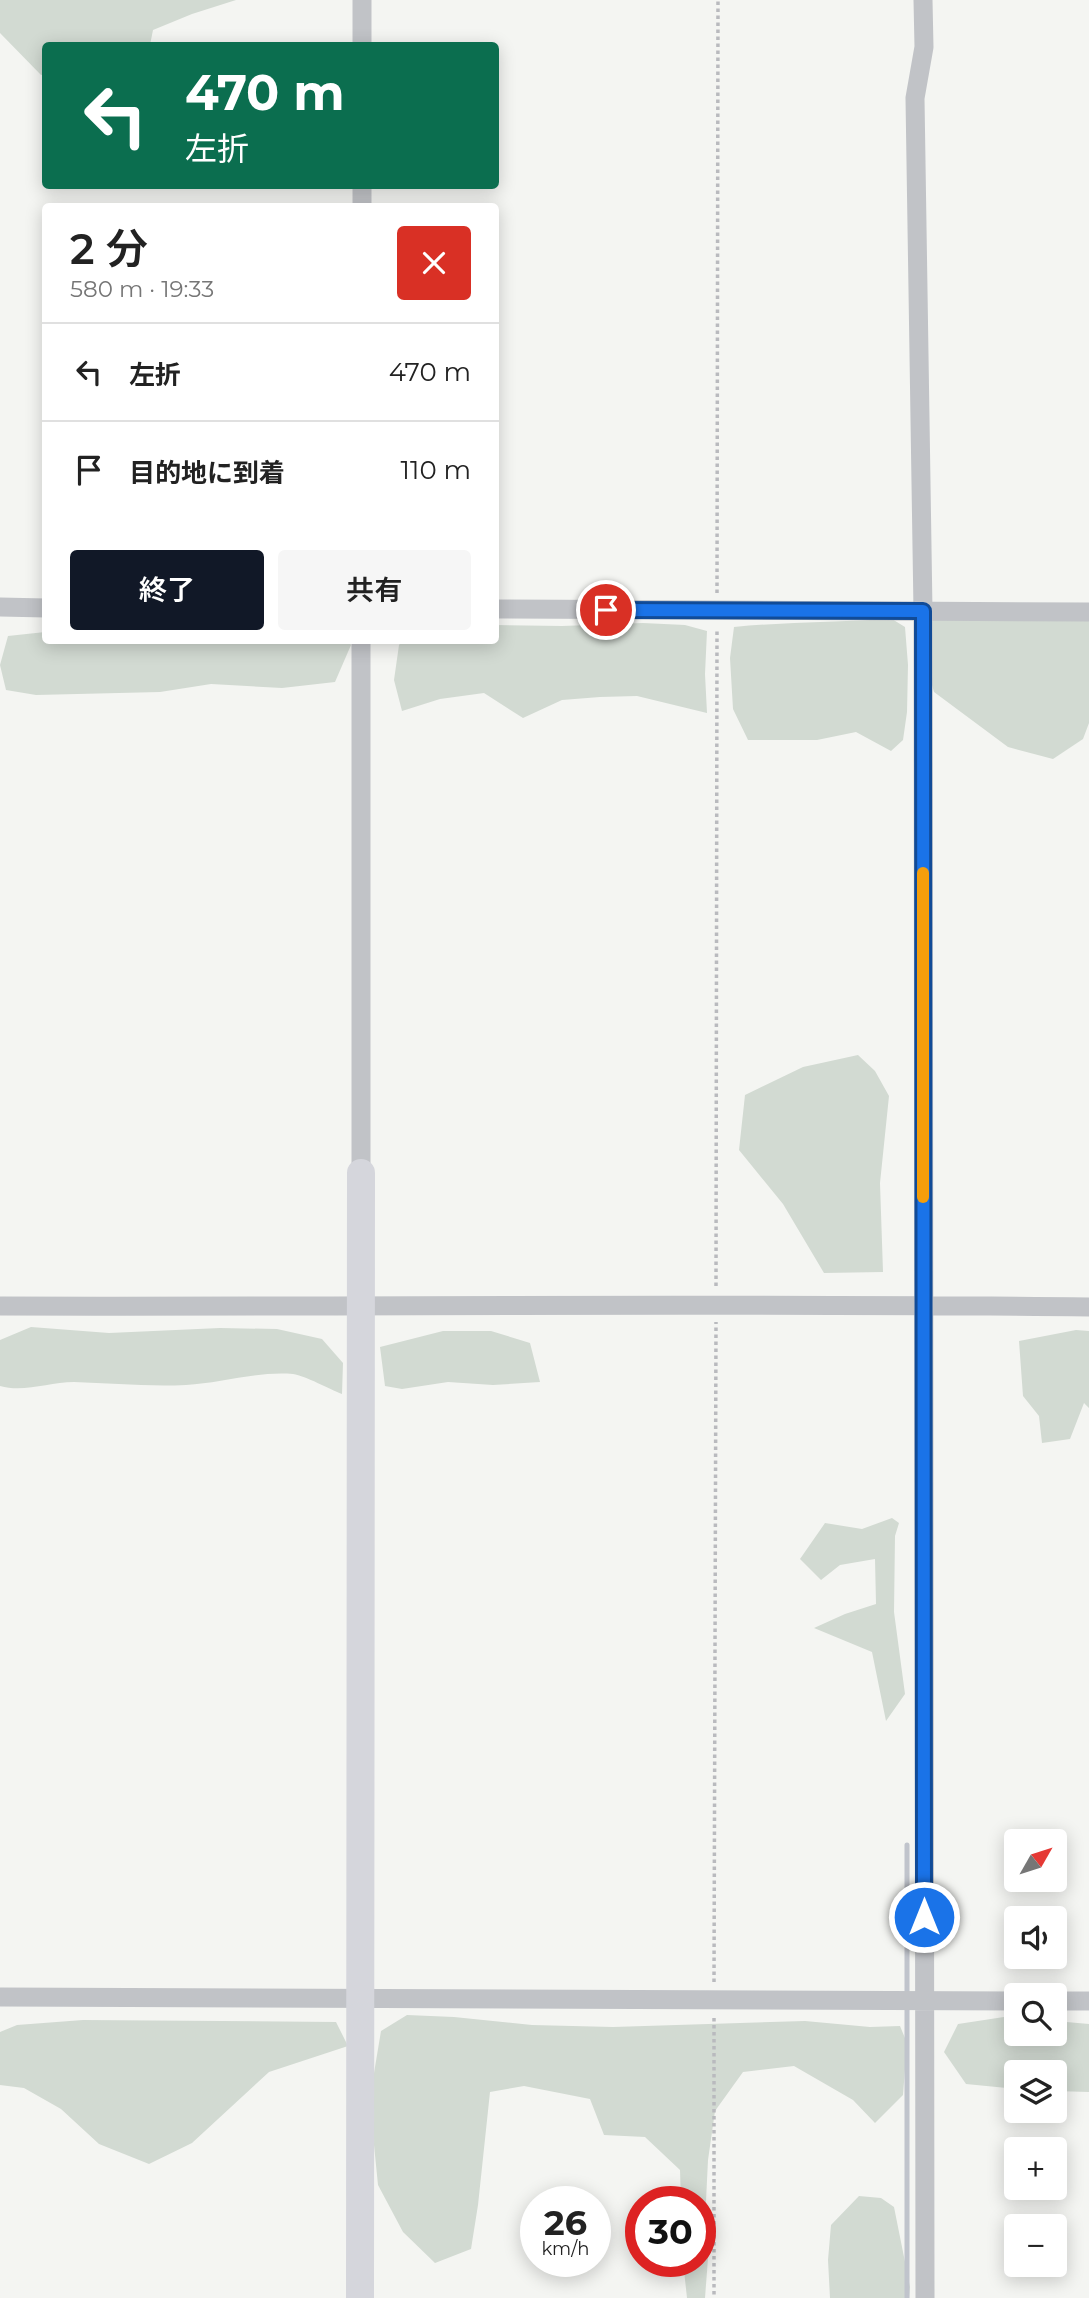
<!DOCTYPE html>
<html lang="ja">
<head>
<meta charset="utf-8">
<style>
	body { margin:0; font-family:Montserrat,"Noto Sans JP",sans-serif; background:#f6f6f6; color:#222; height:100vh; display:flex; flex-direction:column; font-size:26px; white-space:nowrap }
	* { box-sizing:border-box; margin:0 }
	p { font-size:23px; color:#767676 }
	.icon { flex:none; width:38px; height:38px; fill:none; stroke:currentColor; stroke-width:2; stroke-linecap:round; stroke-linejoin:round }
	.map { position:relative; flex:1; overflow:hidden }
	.side { position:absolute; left:42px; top:203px; width:457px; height:441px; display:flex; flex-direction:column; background:#fff; border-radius:7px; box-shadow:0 4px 18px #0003 }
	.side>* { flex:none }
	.guide { position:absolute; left:42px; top:42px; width:457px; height:147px; border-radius:7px; box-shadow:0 4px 18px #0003; background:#0b6e4f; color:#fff; overflow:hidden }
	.needle { width:46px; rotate:51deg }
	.tools { position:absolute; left:1004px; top:1829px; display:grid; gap:14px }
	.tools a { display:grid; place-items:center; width:63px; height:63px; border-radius:7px; background:#fff; box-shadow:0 4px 18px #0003; font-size:35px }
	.speed { position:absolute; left:520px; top:2186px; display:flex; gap:14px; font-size:35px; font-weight:700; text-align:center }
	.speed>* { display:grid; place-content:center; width:91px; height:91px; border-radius:50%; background:#fff; box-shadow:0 4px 18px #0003; line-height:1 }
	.speed small { font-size:18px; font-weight:400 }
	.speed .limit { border:10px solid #d22; background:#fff; color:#111 }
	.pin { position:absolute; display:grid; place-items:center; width:60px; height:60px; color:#fff; margin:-30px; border:4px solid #fff; border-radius:50%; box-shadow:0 2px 7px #0007 }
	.me { position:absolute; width:77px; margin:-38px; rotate:0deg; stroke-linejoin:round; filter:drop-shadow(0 0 5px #0008) }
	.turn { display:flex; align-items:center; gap:24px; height:147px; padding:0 28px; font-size:32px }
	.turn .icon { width:91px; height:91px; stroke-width:2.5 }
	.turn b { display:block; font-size:49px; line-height:60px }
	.round { display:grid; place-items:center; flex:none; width:74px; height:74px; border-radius:7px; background:#f6f6f6 }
	.overview { display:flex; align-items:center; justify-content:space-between; height:119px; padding:0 28px }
	h1 { font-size:42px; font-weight:600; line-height:52px }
	.primary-button { display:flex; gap:14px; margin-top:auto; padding:14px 28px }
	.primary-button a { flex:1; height:80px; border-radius:7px; background:#111827; color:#fff; font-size:28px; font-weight:600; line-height:80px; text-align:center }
	.primary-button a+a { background:#f6f6f6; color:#222 }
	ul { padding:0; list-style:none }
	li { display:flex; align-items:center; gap:21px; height:98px; padding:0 28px; border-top:2px solid #e0e0e0 }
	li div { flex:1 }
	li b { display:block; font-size:26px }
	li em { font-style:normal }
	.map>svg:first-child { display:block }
</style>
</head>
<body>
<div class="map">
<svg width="1089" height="2298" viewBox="0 0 1089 2298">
	<rect width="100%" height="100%" fill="#f4f5f2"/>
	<path fill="#d2dad2" d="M0,0H236L192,14L153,30L150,45L46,46L45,74L41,75L0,33Z
		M1089,616V723L1083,739L1053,759L1008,747L934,692L926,664L929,617Z
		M892,619L905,627L908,665L907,712L903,740L891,751L856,732L817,740H748L733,709L730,658L734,627C786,622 839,622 892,619Z
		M643,623L685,625L707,631L705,674L707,713L637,696L600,697L562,700L523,718L484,693L440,699L402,711L394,680L399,645L402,641L495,640V625L562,626Z
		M45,632L46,640H348L351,645L335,682L282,688L211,684L160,692L36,695L6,690L0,665L8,636Z
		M858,1055L875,1071L889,1096L880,1183L883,1272L824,1273L783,1204L739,1150L745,1095L803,1067Z
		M31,1327L109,1333L220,1328L277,1329L322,1339L343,1363L342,1394C329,1389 306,1376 293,1374C257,1371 221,1383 186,1385C148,1387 111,1383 74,1382C49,1382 24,1393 0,1386V1340Z
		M1076,1330L1089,1331V1408L1084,1403L1070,1439L1042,1443L1039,1416L1023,1396L1019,1341Z
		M443,1331H491L530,1343L540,1382L493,1385L448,1382L402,1389L385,1386L380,1347Z
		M892,1518L899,1523L895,1536L894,1612L905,1694L886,1721L872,1652L814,1628L845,1614L876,1604L875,1559L840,1565L821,1580L800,1559L825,1523L862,1529Z
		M407,2015L454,2017L532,2025L613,2027L805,2021L870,2027L900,2026L907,2043L903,2095L875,2123L853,2100L794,2066L743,2072L715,2111L708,2160L706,2201L709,2245L705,2298H687L683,2261H700V2202L681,2201L680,2170L645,2137L604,2135L590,2099L524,2086L490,2092L478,2205L471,2249L435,2263L403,2232L378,2185L373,2135V2079L381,2031Z
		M1017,2015V2034H1055V2021L1089,2024V2092L1055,2091V2072H1017V2089L966,2084L944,2052L958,2024Z
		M83,2020L336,2022L348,2046L269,2072L192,2143L149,2164L99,2144L61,2109L24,2088L0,2085V2032L17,2025Z
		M859,2196L881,2198L894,2207L910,2287L909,2298H830L828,2260L831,2225Z"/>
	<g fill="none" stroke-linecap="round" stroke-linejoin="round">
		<path stroke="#c0c4cc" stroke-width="5" d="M907,1845V1996
			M907,2005V2298"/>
		<path stroke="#b9babe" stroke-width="3.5" stroke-dasharray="3.5 3.5" stroke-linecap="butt" d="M717,593L718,0
			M716,1286L717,629
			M714,1982L716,1322
			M714,2018V2298"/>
		<path stroke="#c1c3c7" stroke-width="19" d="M923,0L924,47L915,98L923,611L925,2298
			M362,46V0
			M362,206V186
			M0,607L46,608
			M495,609L1089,612
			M361,640V1173
			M0,1306C363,1307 726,1303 1089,1307
			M0,1997L1017,2001
			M1055,2001H1089"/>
		<path stroke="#d5d6dc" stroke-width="28" d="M360,2298L361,1173"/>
	</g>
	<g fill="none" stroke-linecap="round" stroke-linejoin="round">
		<g stroke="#114b97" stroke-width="18">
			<path id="route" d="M606,610L923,611L924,1917"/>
		</g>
		<use href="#route" stroke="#1a73e8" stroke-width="12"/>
		<path stroke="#f59e0b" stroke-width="12" d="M923,873V1197"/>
	</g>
</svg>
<div class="tools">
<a><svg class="needle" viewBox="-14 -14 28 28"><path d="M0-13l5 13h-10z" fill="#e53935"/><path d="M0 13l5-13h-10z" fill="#767676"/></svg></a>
<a><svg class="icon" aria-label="sound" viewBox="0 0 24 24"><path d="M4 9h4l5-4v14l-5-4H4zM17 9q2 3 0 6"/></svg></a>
<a><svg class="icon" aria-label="search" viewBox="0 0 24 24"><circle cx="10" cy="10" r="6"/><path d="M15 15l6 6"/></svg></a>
<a><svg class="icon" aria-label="layers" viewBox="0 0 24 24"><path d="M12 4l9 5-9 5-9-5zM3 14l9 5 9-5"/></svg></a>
<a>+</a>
<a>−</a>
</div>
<div class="speed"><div>26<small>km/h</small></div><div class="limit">30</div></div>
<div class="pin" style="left:606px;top:610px;background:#d93025"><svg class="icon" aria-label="arrive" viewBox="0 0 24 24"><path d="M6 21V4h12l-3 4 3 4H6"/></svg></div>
<svg class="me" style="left:924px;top:1917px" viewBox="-20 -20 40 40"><circle r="17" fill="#1a73e8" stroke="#fff" stroke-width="3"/><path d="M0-11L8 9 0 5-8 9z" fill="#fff"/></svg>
<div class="guide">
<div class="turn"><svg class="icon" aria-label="left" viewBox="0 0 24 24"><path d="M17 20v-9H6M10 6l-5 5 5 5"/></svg><div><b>470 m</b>左折</div></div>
</div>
<section class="side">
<div class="overview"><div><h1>2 分</h1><p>580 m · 19:33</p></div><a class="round" style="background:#d93025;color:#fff"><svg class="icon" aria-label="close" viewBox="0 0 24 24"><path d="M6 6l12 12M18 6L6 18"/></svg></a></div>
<ul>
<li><svg class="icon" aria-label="left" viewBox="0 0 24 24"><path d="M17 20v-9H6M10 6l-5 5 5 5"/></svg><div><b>左折</b></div><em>470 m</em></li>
<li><svg class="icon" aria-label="arrive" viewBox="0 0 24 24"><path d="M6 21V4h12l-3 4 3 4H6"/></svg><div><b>目的地に到着</b></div><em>110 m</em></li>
</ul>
<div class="primary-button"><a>終了</a><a>共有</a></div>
</section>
</div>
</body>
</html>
